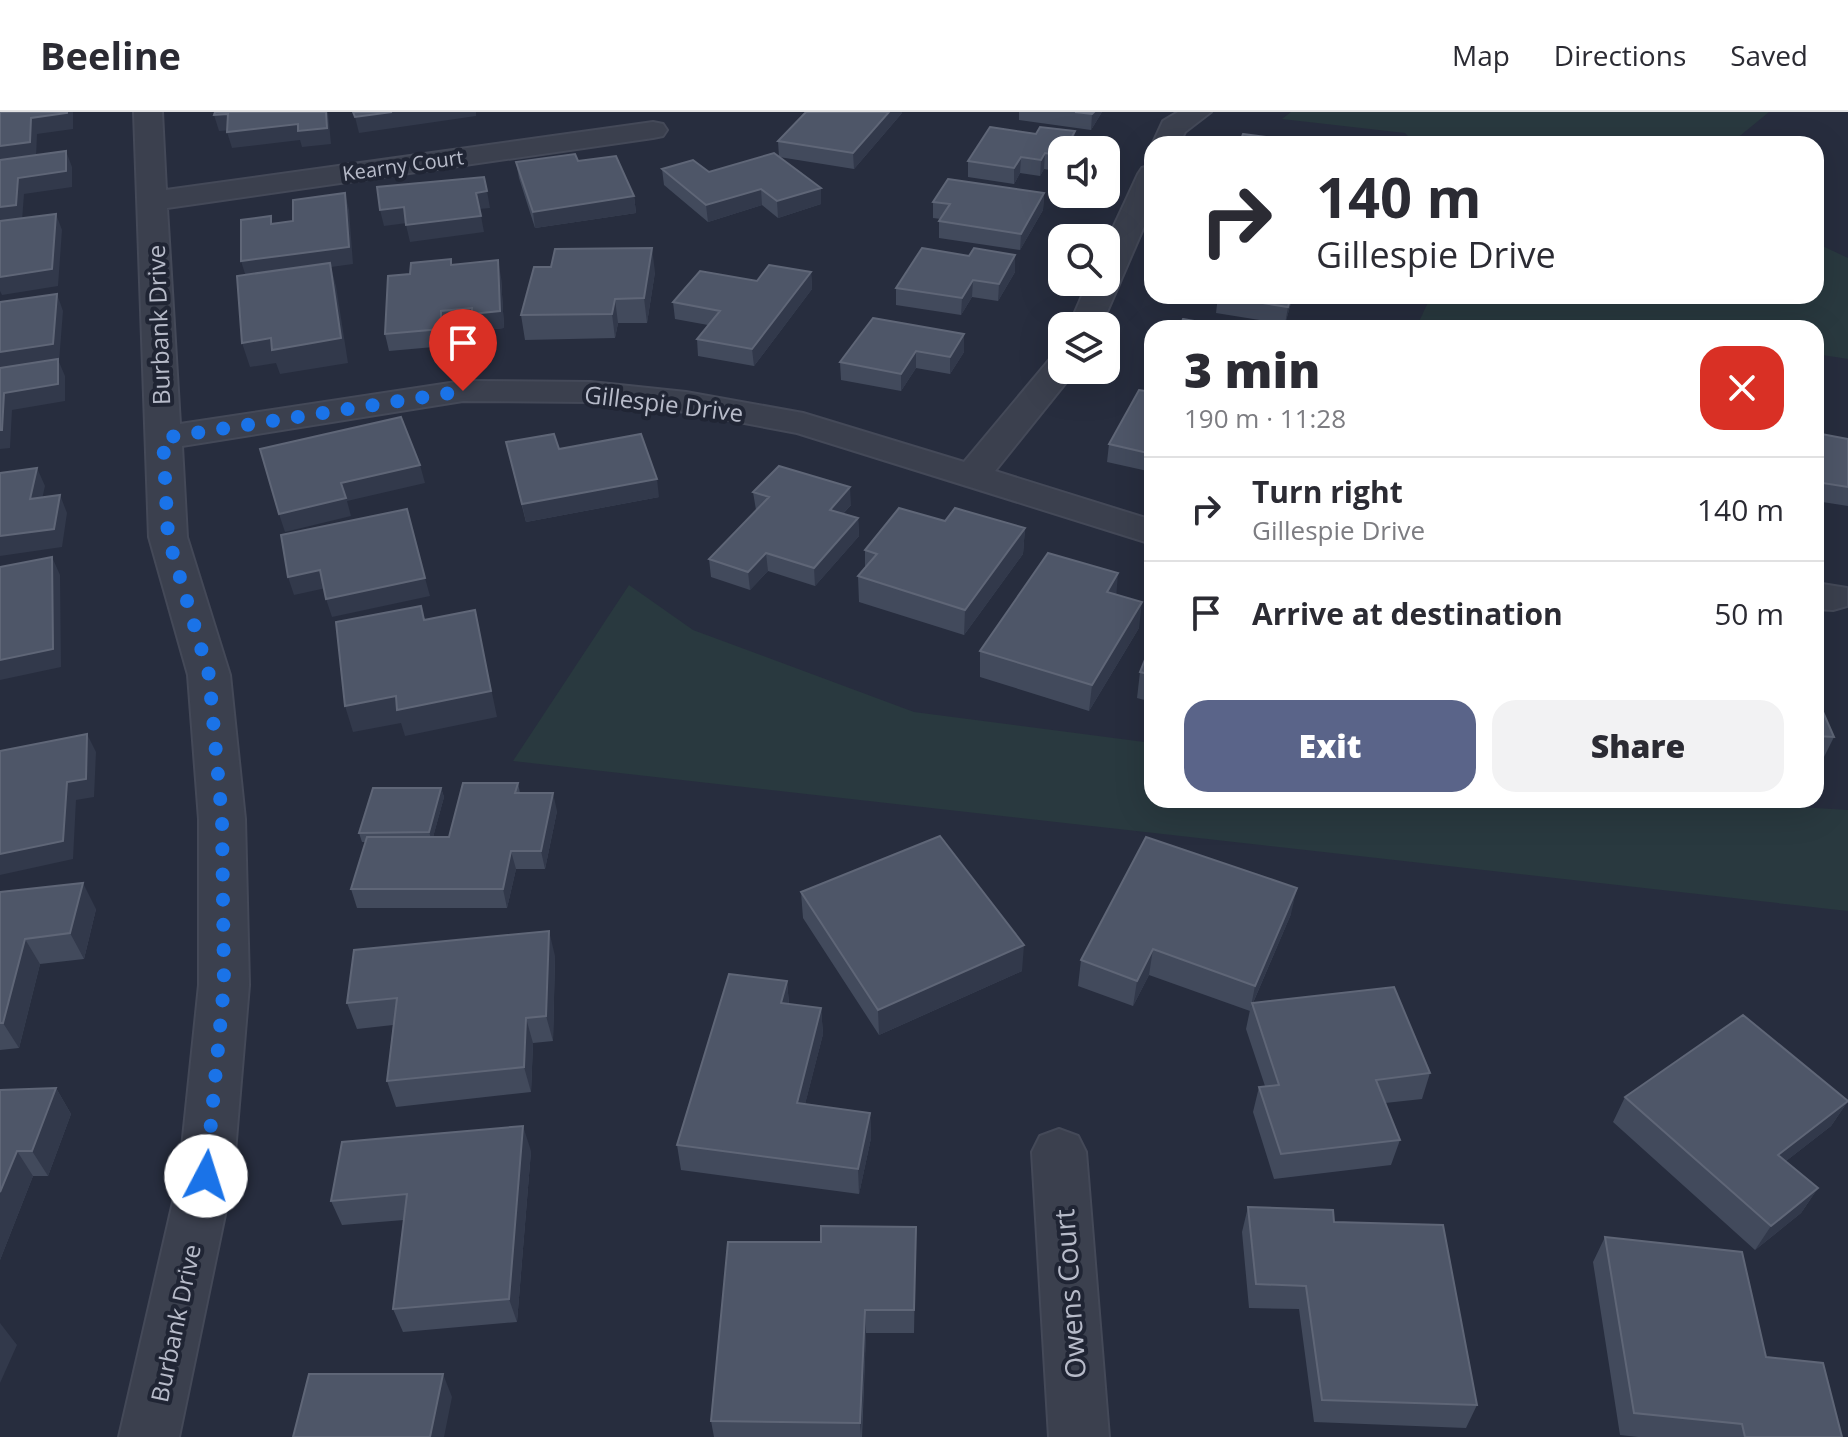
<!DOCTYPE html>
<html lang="en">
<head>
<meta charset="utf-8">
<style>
	body { margin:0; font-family:"Open Sans",sans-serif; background:#f2f2f3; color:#2b2b33; height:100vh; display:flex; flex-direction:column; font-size:30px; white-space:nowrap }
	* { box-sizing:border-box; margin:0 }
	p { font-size:26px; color:#7c7c81 }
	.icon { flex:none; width:44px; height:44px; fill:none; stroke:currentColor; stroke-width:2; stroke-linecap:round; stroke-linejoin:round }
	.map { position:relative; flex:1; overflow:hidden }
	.panel { position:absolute; left:1144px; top:208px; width:680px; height:488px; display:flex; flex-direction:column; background:#fff; border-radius:24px; box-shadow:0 8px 32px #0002 }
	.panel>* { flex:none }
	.hud { position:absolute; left:1144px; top:24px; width:680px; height:168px; border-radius:24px; box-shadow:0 8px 32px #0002; background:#fff; color:#2b2b33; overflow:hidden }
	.buttons { position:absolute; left:1048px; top:24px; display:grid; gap:16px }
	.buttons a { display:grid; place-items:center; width:72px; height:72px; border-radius:16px; background:#fff; box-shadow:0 8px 32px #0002; font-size:40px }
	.pin { position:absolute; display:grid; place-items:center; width:68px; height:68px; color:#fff; margin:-82px -34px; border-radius:50% 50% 50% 0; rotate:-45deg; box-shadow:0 0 8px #0007 }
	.pin .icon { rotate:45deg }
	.me { position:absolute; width:88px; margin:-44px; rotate:5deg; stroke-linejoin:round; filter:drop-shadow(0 0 6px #0008) }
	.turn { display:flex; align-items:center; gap:28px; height:168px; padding:0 40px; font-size:36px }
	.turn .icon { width:104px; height:104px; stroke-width:2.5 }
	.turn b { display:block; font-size:56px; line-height:68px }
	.round { display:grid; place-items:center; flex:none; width:84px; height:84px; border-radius:24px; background:#f2f2f3 }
	.headline { display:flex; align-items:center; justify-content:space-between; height:136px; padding:0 40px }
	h1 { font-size:48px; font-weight:800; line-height:60px }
	.primary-button { display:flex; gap:16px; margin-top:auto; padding:16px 40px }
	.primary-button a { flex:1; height:92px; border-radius:24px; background:#5a6489; color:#fff; font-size:32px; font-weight:800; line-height:92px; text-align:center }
	.primary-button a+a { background:#f2f2f3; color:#2b2b33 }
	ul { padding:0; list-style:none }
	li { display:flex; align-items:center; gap:24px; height:104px; padding:0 40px; border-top:2px solid #e1e1e2 }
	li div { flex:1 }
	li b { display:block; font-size:30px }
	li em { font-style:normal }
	header { display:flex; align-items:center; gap:48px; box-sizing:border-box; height:112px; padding:0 40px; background:#fff; border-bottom:2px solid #e1e1e2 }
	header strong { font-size:38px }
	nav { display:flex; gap:44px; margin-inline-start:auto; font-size:28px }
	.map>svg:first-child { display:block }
</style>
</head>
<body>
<header>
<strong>Beeline</strong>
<nav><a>Map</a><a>Directions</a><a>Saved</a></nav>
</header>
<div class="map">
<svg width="1848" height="1325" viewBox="0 0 1848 1325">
	<rect width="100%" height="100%" fill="#272d3e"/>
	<path fill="#29393f" d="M1291,0H1769L1730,32H1416L1405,21L1282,7Z
		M1816,131L1848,146V247L1816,242V216H1416L1431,184H1816Z
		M629,473L693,518L914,600L1152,631V688H1685L1848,698V799L513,649Z"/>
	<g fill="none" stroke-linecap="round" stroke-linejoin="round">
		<g stroke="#444958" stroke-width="4">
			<path id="minor" d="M134,0H162L166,78L653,10L663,12L667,18L663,24L653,26L167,96L180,312L463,269L591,270L686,280L803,301L964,350L1050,247L1062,244V258H1076L995,359L1152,408V432L797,321L686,300L591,290L463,289L182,334L187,425L230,563L245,707L249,873L233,1064L179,1325H119L179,1064L199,873V707L188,563L149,425Z
				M1178,0H1211L1185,20L1179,32L1152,33L1163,9Z
				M1152,53V96L1101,214H1069L1088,170H1106V131L1138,62L1142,56Z
				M1816,471L1847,476V494L1833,498L1816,497Z
				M1059,1017L1078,1024L1086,1040L1109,1325H1049L1032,1040L1040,1024Z"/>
		</g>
		<use href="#minor" fill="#3b404e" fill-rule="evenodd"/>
	</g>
	<path fill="#424a5c" d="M1019,0H1102L1091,18L1019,8Z
		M902,1L854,57L779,45L778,29Z
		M1074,35L1073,38H1062V57L1061,60L1044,57L1040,64L1020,61L1014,72L968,65V49Z
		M578,49L634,84L636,101L535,116L519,66L516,50Z
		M662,57L709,60L821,92L778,106L762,93L708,110L664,73Z
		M1044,81L1043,98L1020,138L939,126V109L941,107L933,106V90Z
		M1015,143V160L998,189L972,185L961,203L896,193V176L969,144Z
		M451,147L452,153L501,165L504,216L476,219L475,213L445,216V234L389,239L385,222L410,162Z
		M655,160L647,211H618L615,226L525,228L521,203Z
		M811,160L812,177L754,254L698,244L697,227L708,213L675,207L673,190L757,169Z
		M1218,184H1293L1285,212L1216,201Z
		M873,206L964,240L950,262L916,256L901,279L841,268L840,250Z
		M1152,280V360L1107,350L1109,332Z
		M1816,321L1848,327V394L1816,389Z
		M506,330L559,337L659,385L526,410Z
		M753,380L851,393L843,402L858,406L859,424L815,474L768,459L750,478L711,465L709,447L756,398Z
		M945,409L1025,416L1023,442L964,523L859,490L858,464L865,456V438Z
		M1116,482L1139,516L1089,599L980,565V539Z
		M1152,530V590L1137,586L1140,560Z
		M1816,584L1834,625L1821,651H1816Z
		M518,671L520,681L557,699L545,757H516L507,796H357L351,777L366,730H362L359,721L441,676L444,685L433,725H449Z
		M0,780L96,797L84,847L40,852L19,936L0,938Z
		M801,780L1022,859L879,923L803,806Z
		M1291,802L1253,891L1430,961L1422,987L1385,991L1400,1028L1391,1053L1274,1067L1253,1000L1259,975L1265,974L1246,917L1250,898V899L1149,863L1133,894L1078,874L1081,848Z
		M555,844L553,929L533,931L531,980L396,995L387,969L393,913L357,917L347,891Z
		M787,869L789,892L821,896L823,922L805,992L870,1001L871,1026L859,1082L681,1058L677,1033Z
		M56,976L71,1002L48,1064H33L0,1148V978Z
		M1625,985L1848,989L1831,1014L1786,1049L1818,1076L1801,1101L1755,1138L1613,1010Z
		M531,1039L517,1210L403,1220L393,1197L404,1108L342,1113L331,1089Z
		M1248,1095L1477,1293L1466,1316L1314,1310L1299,1197L1249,1196L1242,1120Z
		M916,1115L914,1221H866L862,1325H714L711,1309L821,1130Z
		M1605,1125L1766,1245L1842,1325H1638L1620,1323L1593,1150Z"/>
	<path fill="#32394b" d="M67,0H73V17L37,22L36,46L0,51V34L31,6Z
		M326,0H328L331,32L302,35L300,28L232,36L227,20Z
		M392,0H476V4L359,21L355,5Z
		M889,0H902V1L854,57L853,41Z
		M1094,0H1102L1091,18L1092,2Z
		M228,2L232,18L219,19L214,3Z
		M1075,19L1074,35L1073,38H1065Z
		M66,39L72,55V75L24,82L22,109L0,112V95L18,66Z
		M1045,41L1044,57L1040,64L1041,48Z
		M1021,45L1020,61L1014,72V56Z
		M821,76V92L778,106L777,89Z
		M761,77L762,93L708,110L706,93Z
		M487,79L490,96L479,97L476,81Z
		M345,81L349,98L353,152L331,155L336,174L348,251L280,262L276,251L250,255L242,231L271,226H341L246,165L241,149Z
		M1044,81L1043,98L1020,138L1021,122Z
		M634,84L636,101L535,116L533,100Z
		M404,95L407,111L384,114L380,98Z
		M56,102L62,118L58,174L2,183L0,179V165Z
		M481,104L484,120L410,130L406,113Z
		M652,136L655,160L647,211L644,186Z
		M1015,143V160L998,189L999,172Z
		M498,148L501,165L504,216L476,219L472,202Z
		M811,160L812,177L754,254L752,237Z
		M973,168L972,185L961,203L962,186Z
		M57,182L63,199L59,250L65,264V289L12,298L10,336L0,337V240Z
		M1291,184H1293L1285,212L1288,195Z
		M615,187L618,211L615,226L612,202Z
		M441,199L445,216V234L441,217Z
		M964,222V240L950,262V245Z
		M916,239V256L901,279V262Z
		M420,353L425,371L347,389L351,404L285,420L279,402L341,371Z
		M37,356L45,374L38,405L30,387Z
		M657,367L659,385L526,410L522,392Z
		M850,375L851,393L830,415V398Z
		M60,383L67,401L62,435L0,444V424Z
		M858,406L859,424L815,474L814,456Z
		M1025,416L1023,442L964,523L965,498Z
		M766,441L768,459L750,478L748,460Z
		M52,445L60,463L61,555L0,568V548Z
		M320,458L326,476L294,483L288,465Z
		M1118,461L1116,487L1107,480Z
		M425,466L430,484L332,505L326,487Z
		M1142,490L1139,516L1089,599L1092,573Z
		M475,498L497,605L405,624L401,611L353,620L345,594Z
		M87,622L96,640L94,685L76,688L73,747L0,763V742L67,670Z
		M441,676L444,685L432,729L429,720Z
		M553,681L557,699L545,757L541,739Z
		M511,739L516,757L507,796L503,777Z
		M83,771L96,797L84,847L70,821Z
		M1297,776L1291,802L1252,893V891L1250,899L1255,874Z
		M549,819L555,844L553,929L546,904Z
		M25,827L40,852L19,936L3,911Z
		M1024,833L1022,859L879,923L878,898Z
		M1153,837L1149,863L1133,894L1137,869Z
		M787,869L789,894L781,891Z
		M821,896L823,922L799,1016L797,991Z
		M526,906L533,931L531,980L524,955Z
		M56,976L71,1002L48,1064L32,1039Z
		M1848,989L1831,1014L1763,1067L1778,1043Z
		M870,1001L871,1026L859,1082L858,1057Z
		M523,1014L531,1039L517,1210L509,1187Z
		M17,1039L33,1064L0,1148V1080Z
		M1818,1076L1801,1101L1755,1138L1771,1114Z
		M865,1198L866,1221L861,1325L860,1311Z
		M0,1211L17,1233L0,1271Z
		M443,1262L452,1285L444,1325H430Z"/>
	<path fill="#4e5668" stroke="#5f6677" stroke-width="2" d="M0,0H67V1L31,6L30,30L0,34Z
		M215,0H326L327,16L298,19V12L227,20L228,2L214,3Z
		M353,0H392L355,5Z
		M806,0H889L853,41L778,29Z
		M1075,0H1094L1092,2Z
		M990,15L1036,22L1040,15L1075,19L1065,38H1062V44L1045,41L1041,48L1021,45L1014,56L968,49Z
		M1243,22L1320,32H1239Z
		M66,39V59L18,66L16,93L0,95V48Z
		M774,41L821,76L777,89L761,77L706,93L662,57L693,48L709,60Z
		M575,42L578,49L616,44L634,84L533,100L516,50Z
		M484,65L487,79L476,81L481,104L406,113L404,95L380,98L377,75Z
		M948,67L1044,81L1021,122L939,109L950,92L933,90Z
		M345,81L349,135L241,149V108L271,104V112L293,109V88Z
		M56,102L52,157L0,165V109Z
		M652,136L644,186L615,187L612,202L521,203L534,155H551L555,137Z
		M922,136L969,144L974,136L1015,143L999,172L973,168L962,186L896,176Z
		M451,147V153L498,148L500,199L472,202V196L441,199V217L385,222L388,164L410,162L411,151Z
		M330,151L341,226L272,238L271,226L242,231L237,164Z
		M769,153L811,160L752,237L697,227L720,199L673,190L700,159L757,169Z
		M57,182L53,232L0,240V190Z
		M1218,184H1291L1288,195Z
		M873,206L964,222L950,245L916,239L901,262L840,250Z
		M1183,207L1228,215L1227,216H1179Z
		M58,247V272L4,281L2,318H0V256Z
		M1139,278L1152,280V342L1109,332Z
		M401,305L420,353L341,371L346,386L279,402L260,337Z
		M1816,321L1848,327V375L1816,370Z
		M554,322L559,337L641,322L657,367L522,392L506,330Z
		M779,354L850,375L830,398L858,406L814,456L766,441L748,460L709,447L769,385L753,380Z
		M37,356L30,387L60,383L54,417L0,424V361Z
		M899,396L945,409L955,396L1025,416L965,498L858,464L877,442L865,438Z
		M407,397L425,466L326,487L320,458L288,465L281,423Z
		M1048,441L1118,461L1107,480L1142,490L1092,573L980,539Z
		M52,445L53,537L0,548V455Z
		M421,494L424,508L475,498L491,579L397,598L396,584L345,594L336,510Z
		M1152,530V563L1140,560Z
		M1816,584L1834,625L1816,624Z
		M87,622L86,667L67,670L63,729L0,742V639Z
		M463,671H518L515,681H553L541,739H511L503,777H351L367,725H449Z
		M373,676H441L429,720L359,721Z
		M940,724L1024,833L878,898L801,780Z
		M1146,725L1297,776L1255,874L1153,837L1137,869L1081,848Z
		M83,771L70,821L25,827L3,911H0V780Z
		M549,819L546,904L526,906L524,955L387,969L397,886L347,891L354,838Z
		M729,862L787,869L781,891L821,896L797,991L870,1001L858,1057L677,1033Z
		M1394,875L1430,961L1376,968L1400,1028L1281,1042L1259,975L1279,973L1252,891Z
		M1743,903L1848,989L1778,1043L1818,1076L1771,1114L1625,985Z
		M56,976L32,1039H17L0,1080V978Z
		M523,1014L509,1187L393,1197L407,1082L331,1089L342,1030Z
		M1248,1095L1333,1098L1334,1110L1443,1113L1477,1293L1322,1288L1306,1174L1256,1172Z
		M821,1114L916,1115L914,1198H865L860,1311L711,1309L728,1130H821Z
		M1605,1125L1742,1140L1766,1245L1823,1251L1842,1325H1745L1742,1312L1634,1301Z
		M309,1262H443L430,1325H293Z"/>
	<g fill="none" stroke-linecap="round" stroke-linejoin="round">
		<path stroke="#1a73e8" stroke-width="14" stroke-dasharray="0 25.2" d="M206,1064L224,873L222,707L209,563L168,425L163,326L463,279"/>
	</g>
	<g text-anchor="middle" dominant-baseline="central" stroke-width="8" stroke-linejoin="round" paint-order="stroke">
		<g font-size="20" fill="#b7bbc9" stroke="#202534">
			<text transform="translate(403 53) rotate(-8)">Kearny Court</text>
		</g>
		<g font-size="24" fill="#b7bbc9" stroke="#202534">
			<text transform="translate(158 213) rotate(-92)">Burbank Drive</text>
			<text transform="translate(664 291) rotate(7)">Gillespie Drive</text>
			<text transform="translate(175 1211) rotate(-78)">Burbank Drive</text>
		</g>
		<g font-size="28" fill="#b7bbc9" stroke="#202534">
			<text transform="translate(1069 1182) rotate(-94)">Owens Court</text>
		</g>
	</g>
</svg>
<div class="buttons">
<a><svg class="icon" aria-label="sound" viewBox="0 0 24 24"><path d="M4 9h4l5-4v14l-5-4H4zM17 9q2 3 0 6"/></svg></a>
<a><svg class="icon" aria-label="search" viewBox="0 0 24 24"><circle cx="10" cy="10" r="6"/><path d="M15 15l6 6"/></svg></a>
<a><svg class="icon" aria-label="layers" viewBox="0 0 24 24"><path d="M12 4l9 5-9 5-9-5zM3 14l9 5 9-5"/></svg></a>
</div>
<div class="pin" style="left:463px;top:279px;background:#d93025"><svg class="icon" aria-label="arrive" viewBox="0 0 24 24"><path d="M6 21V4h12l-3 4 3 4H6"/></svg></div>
<svg class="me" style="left:206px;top:1064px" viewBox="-20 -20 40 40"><circle r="19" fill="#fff"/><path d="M0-13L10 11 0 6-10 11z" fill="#1a73e8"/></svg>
<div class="hud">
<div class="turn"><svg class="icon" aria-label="right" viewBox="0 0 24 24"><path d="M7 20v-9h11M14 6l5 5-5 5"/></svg><div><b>140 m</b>Gillespie Drive</div></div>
</div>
<section class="panel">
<div class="headline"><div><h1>3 min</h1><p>190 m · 11:28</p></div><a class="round" style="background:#d93025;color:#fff"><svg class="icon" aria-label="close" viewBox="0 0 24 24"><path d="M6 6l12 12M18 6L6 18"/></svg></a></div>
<ul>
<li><svg class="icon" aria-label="right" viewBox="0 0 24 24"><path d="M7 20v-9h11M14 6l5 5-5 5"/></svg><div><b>Turn right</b><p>Gillespie Drive</p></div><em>140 m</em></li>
<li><svg class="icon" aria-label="arrive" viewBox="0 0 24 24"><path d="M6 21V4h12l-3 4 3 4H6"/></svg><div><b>Arrive at destination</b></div><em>50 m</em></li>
</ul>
<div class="primary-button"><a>Exit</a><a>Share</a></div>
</section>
</div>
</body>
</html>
